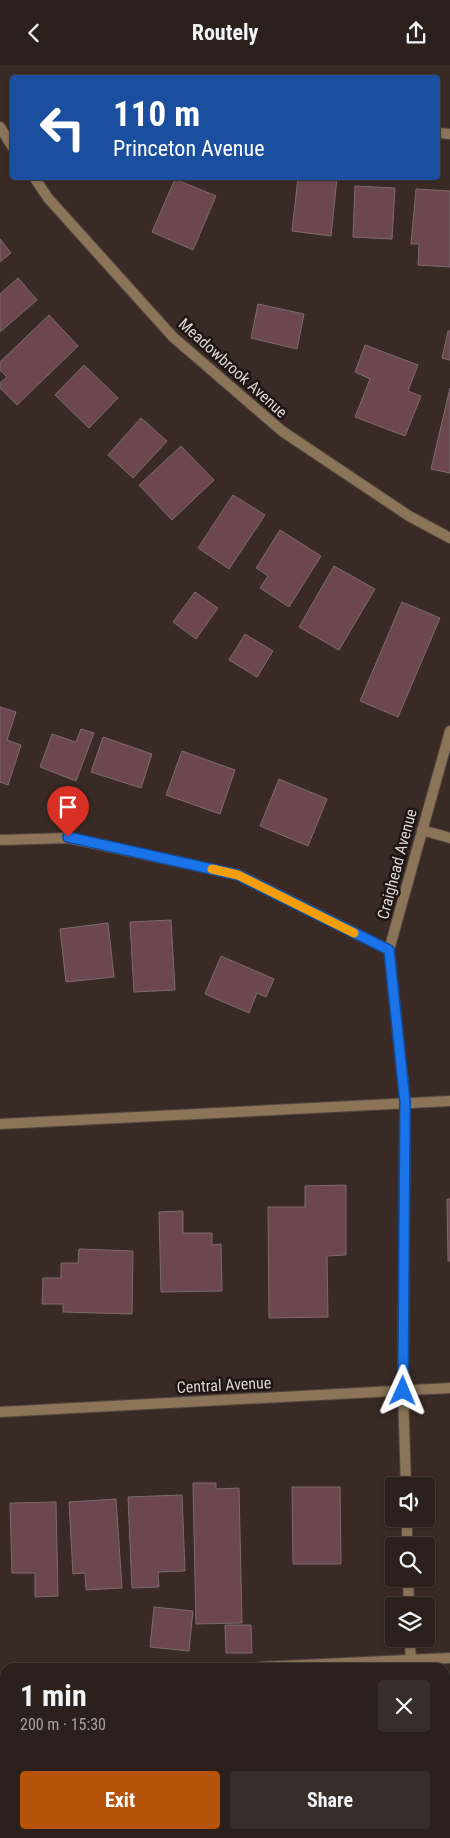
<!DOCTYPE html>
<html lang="en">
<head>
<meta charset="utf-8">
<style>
	body { margin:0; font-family:"Roboto Condensed",sans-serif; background:#372d29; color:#f1f3f6; height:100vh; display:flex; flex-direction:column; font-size:19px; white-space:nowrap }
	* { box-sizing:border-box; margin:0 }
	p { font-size:16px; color:#a6a3a3 }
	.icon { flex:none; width:28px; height:28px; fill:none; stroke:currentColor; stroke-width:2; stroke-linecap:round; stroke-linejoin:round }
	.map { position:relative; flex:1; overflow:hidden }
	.sheet { position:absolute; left:0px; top:1598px; width:450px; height:176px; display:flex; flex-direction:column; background:#2b201c; border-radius:15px 15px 0 0; box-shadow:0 1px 4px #0004,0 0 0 1px #473e3b }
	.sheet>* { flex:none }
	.banner { position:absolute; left:10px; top:10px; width:430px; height:105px; border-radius:5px; box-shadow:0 1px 4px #0004,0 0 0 1px #473e3b; background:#1a4fa0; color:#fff; overflow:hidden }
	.tools { position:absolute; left:385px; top:1412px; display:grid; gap:10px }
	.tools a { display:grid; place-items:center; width:50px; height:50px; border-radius:5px; background:#2b201c; box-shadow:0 1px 4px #0004,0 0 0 1px #473e3b; font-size:25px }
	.pin { position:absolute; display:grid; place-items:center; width:42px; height:42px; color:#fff; margin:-51px -21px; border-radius:50% 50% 50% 0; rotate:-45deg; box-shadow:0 0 5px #0007 }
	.pin .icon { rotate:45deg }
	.me { position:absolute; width:55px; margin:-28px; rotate:1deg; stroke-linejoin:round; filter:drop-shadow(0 0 4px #0008) }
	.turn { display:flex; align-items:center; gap:18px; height:105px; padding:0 20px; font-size:22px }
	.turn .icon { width:65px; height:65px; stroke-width:2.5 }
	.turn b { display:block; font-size:35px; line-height:42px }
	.round { display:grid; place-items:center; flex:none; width:52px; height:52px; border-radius:5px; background:#372d29 }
	.summary { display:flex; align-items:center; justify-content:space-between; height:85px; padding:0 20px }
	h1 { font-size:30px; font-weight:700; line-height:38px }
	.primary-button { display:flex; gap:10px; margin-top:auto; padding:10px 20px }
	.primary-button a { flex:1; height:58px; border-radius:5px; background:#b45309; color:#fff; font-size:20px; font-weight:700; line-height:58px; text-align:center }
	.primary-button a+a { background:#372d29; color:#f1f3f6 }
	header { display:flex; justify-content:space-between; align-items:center; height:65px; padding:0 20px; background:#2b201c; font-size:22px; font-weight:700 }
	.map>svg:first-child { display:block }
</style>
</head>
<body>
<header><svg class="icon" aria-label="back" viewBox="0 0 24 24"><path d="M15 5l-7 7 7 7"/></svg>Routely<svg class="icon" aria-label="share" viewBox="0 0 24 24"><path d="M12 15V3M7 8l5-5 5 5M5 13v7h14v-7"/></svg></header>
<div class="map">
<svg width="450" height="1773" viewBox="0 0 450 1773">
	<rect width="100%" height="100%" fill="#392a25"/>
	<path fill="#6c474e" stroke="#7e6b6e" d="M298,112L337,113L331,171L292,166Z
		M175,114L216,131L193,185L152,167Z
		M355,121L395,123L392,174L353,172Z
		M416,124L450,126V202L418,200L419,179H411Z
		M0,174L11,188L0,197Z
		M18,213L37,235L0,267V229Z
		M258,239L304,249L297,284L251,273Z
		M49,250L78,281L17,340L0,323V318L7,312L0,305V297Z
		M448,266H450V295L442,293Z
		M365,280L418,300L408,326L421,331L405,371L355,352L370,314L355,307Z
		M84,300L118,333L89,363L55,330Z
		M450,323V408L431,404Z
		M141,353L167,376L133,413L108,390Z
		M181,381L214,415L172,455L139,420Z
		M233,430L265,450L229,504L198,483Z
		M280,465L321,491L289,542L260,523L268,511L256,503Z
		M334,501L375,524L339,585L299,562Z
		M195,527L218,543L196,574L173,557Z
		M402,537L440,553L398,652L360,636Z
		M245,569L273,586L257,612L229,595Z
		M0,642L16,647L7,675L21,680L8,720L0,717Z
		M81,664L94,668L76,716L40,702L52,669L76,677Z
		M103,672L152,689L141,723L91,707Z
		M182,686L235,705L220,749L166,730Z
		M279,714L327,734L308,781L260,761Z
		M171,855L175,925L134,927L130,857Z
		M108,858L114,912L66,917L60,864Z
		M221,891L274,914L266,932L257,928L249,948L205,929Z
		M346,1120V1190L327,1191L328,1252L269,1253L268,1142H305V1121Z
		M447,1134H450V1196H448Z
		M183,1146V1168H212V1180L221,1179L222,1226L161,1227L159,1147Z
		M79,1184L133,1186L132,1249L63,1247V1239H42L43,1213H61V1198H78Z
		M193,1418H216V1424L239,1423L242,1558L196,1559Z
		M292,1422H340L341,1499H293Z
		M182,1430L185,1506L158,1507L159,1522L132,1523L128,1432Z
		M116,1434L122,1523L86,1525L85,1508L73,1509L69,1437Z
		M56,1437L58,1531L35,1532V1508H12L10,1438Z
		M154,1542L193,1546L189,1586L150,1582Z
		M225,1560H251L252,1588H226Z
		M0,1748H5V1769H16V1773H0Z
		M33,1769H73L74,1773H33Z
		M90,1769H135L136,1773H90Z
		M167,1769H214V1773H167Z
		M253,1769H310V1773H253Z
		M323,1769H380V1773H323Z"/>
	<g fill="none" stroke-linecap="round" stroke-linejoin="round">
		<g stroke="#534541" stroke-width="12">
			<path id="lane" d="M422,765L450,773
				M0,1059L450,1036
				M260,1602L450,1593
				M0,1615H5"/>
		</g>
		<g stroke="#534541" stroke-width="12">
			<path id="street" d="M0,62L12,81
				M438,68L450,69
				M34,112L48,133L173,272L282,366L409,451L450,473
				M0,775L68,773L239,810L389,885
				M0,1347L450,1323
				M406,1421L403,1326L405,1037L389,885L450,666
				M407,1454V1481
				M408,1514L409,1541
				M410,1574L411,1602
				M416,1769V1773"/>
		</g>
		<use href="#lane" stroke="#8b7457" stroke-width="10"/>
		<use href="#street" stroke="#8b7457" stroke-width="10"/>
	</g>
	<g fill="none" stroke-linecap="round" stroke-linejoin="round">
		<g stroke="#114b97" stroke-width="12">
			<path id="route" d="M68,772L238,810L389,885L405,1037L403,1326"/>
		</g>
		<use href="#route" stroke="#1a73e8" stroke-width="9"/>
		<path stroke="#f59e0b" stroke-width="9" d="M212,804L238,810L354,868"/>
	</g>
	<g text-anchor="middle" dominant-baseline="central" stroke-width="5" stroke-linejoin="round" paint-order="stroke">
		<g font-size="16" fill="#ded4d1" stroke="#1c1512">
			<text transform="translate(233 303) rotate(42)">Meadowbrook Avenue</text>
			<text transform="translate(397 799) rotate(-75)">Craighead Avenue</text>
			<text transform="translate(224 1320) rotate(-3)">Central Avenue</text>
		</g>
	</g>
</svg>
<div class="tools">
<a><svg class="icon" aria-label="sound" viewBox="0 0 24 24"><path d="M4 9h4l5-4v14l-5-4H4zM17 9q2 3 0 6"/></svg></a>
<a><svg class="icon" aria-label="search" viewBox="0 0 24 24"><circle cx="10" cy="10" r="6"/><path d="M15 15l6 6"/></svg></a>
<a><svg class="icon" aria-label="layers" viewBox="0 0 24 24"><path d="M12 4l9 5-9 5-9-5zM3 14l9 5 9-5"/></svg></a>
</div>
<div class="pin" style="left:68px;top:772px;background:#d93025"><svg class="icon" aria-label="arrive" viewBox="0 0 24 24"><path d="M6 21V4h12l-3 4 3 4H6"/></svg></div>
<svg class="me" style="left:403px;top:1326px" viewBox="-20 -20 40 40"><path d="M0-17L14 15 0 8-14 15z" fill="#1a73e8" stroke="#fff" stroke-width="4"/></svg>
<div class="banner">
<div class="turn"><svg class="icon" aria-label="left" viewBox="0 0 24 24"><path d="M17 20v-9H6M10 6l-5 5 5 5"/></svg><div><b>110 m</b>Princeton Avenue</div></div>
</div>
<section class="sheet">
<div class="summary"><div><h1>1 min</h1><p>200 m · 15:30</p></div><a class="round"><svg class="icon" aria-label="close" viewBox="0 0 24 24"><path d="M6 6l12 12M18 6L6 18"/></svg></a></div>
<div class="primary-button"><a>Exit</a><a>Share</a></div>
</section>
</div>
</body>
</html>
